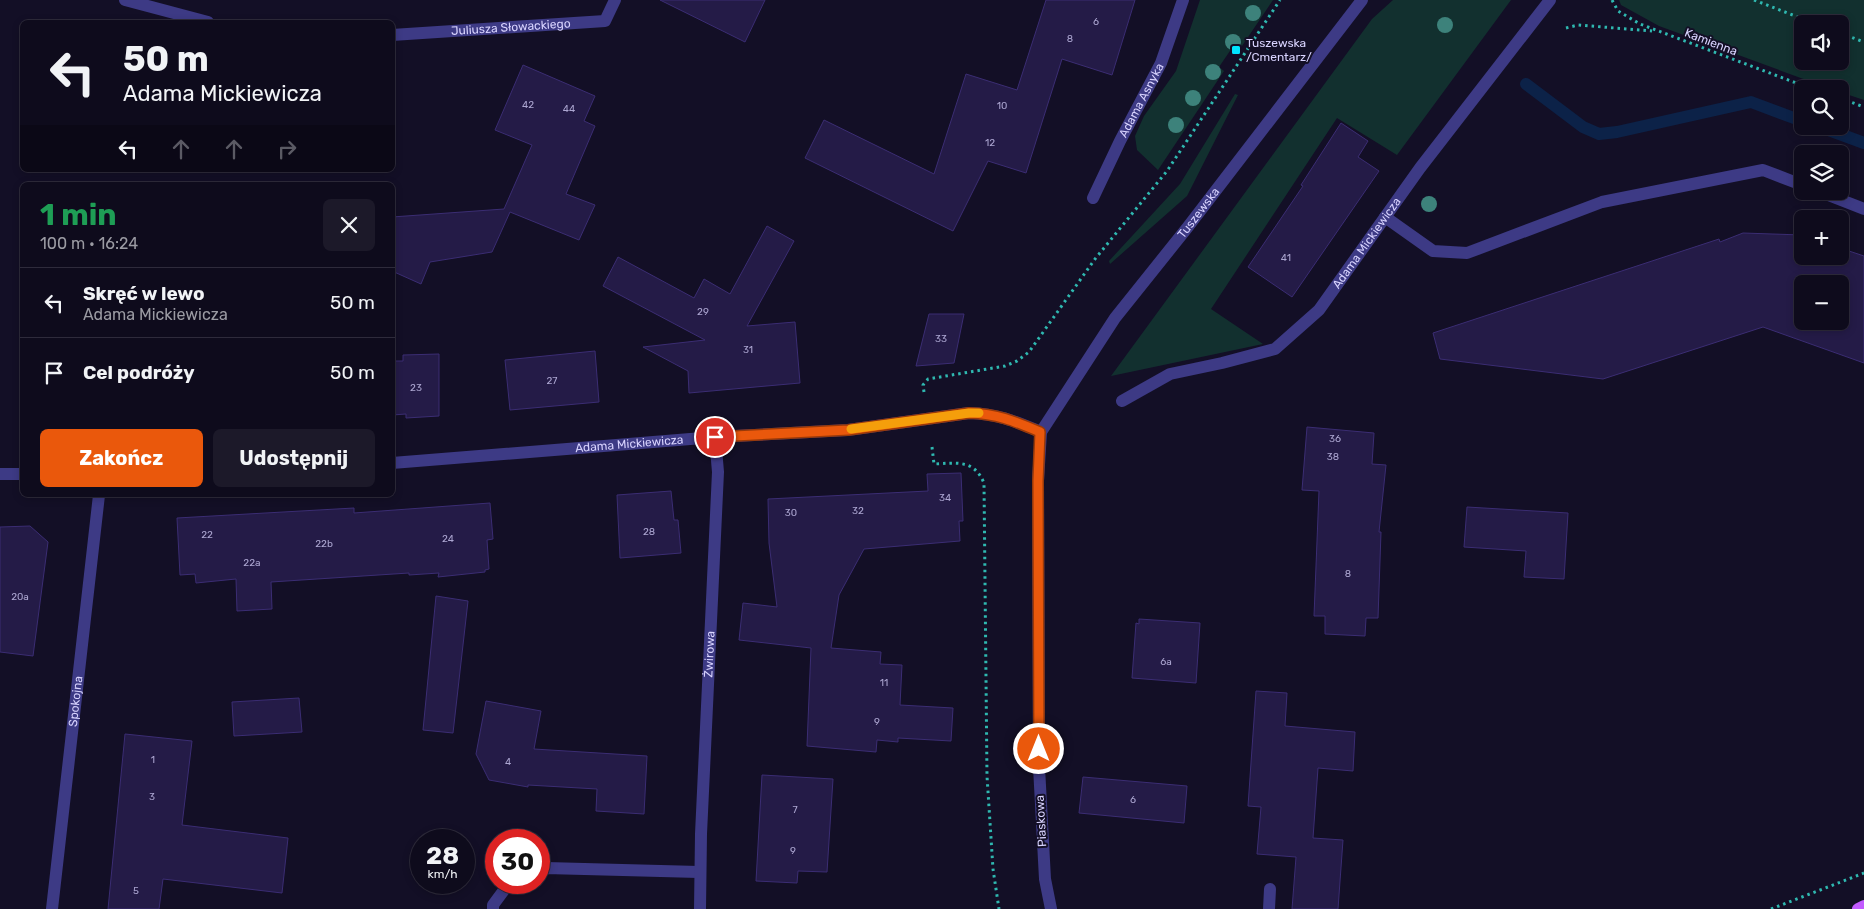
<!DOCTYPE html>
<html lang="pl">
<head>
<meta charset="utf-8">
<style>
	body { margin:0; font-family:Rubik,sans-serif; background:#1c1929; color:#f1f3f6; height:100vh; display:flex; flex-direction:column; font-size:19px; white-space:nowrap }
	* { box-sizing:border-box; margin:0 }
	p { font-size:16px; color:#9b9ba3 }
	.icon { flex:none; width:28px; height:28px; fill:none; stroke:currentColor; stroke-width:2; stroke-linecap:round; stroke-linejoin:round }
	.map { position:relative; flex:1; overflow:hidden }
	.sheet { position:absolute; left:20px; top:182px; width:375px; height:315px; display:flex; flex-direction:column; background:#0e0b1c; border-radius:8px; box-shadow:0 2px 8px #0003,0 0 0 1px #2e2b3b }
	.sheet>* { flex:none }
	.hud { position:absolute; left:20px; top:20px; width:375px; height:152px; border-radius:8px; box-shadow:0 2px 8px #0003,0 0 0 1px #2e2b3b; background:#0e0b1c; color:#f1f3f6; overflow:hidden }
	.fabs { position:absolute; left:1794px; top:15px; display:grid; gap:10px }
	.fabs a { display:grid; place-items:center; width:55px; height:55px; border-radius:8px; background:#0e0b1c; box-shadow:0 2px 8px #0003,0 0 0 1px #2e2b3b; font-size:25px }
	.speed { position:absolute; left:410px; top:829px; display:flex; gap:10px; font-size:25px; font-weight:700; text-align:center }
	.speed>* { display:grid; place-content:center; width:65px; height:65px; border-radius:50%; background:#0e0b1c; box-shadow:0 2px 8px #0003,0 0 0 1px #2e2b3b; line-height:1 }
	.speed small { font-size:12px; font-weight:400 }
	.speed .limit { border:8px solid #d22; background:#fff; color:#111 }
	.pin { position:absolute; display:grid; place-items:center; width:42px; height:42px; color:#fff; margin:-21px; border:2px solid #fff; border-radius:50%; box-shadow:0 1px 5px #0007 }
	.me { position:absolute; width:55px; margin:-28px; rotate:0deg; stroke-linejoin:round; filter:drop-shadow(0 0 4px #0008) }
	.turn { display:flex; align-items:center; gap:18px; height:105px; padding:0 20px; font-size:22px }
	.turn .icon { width:65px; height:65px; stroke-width:2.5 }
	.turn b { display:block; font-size:35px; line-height:42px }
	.lanes { display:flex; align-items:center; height:48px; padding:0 20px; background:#0003; justify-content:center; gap:25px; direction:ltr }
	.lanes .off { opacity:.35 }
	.round { display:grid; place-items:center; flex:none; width:52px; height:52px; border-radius:8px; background:#1c1929 }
	.summary { display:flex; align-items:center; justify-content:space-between; height:85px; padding:0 20px }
	h1 { font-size:30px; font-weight:700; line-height:38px; color:#1e9e55 }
	.primary-button { display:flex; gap:10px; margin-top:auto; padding:10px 20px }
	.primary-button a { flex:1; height:58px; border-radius:8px; background:#ea580c; color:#fff; font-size:20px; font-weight:700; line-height:58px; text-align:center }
	.primary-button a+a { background:#1c1929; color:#f1f3f6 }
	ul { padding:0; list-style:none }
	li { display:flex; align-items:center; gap:15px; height:70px; padding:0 20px; border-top:1px solid #2e2b3b }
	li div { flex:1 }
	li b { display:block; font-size:19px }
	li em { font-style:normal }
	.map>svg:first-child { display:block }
</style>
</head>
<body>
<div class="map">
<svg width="1864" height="909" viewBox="0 0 1864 909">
	<rect width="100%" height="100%" fill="#130f26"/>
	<path fill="#12302f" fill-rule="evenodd" d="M1200,0H1273L1240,49L1234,45L1219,67L1224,71L1158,170L1137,150L1135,136L1144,116L1176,71Z
		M1393,0H1511L1397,155L1337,118L1211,309L1263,344L1111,376L1372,19Z
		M1619,0H1864V100L1840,92V89H1831L1809,81L1659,26L1621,5ZM1802,24H1840V61H1802Z
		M1235,94L1238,95L1187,196L1110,264L1109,261L1180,184Z"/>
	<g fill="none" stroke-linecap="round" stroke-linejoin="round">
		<path stroke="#0c2248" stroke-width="12" d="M1526,84L1583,127L1599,134L1617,132L1751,102L1802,121
			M1818,126L1864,143"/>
	</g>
	<path fill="#241b47" stroke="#3b2d73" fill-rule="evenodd" d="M660,0H765L745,42Z
		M1046,0H1135L1112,75L1062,59L1026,173L988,161L953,231L805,158L824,120L934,174L966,74L1017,90Z
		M523,65L595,96L584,121L595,126L566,194L595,205L579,240L510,212L492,252L430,262L421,284L392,271V217L504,209L532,145L495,130Z
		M1341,123L1368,141L1358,157L1379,171L1292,297L1248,267L1303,186L1301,185Z
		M767,226L794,241L747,326L795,322L800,383L689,393L688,371L643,347L705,340L603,286L618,257L694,298L704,279L730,294Z
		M1743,233L1802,235V256H1840V248L1864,256V363L1763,327L1603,379L1440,359L1433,333L1719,239L1720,242ZM1802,284H1840V321H1802Z
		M929,314H964L954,363L916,366Z
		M595,351L599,402L510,410L505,360Z
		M439,354V416L406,418V414L392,415V361H403V355Z
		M1307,427L1374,433L1372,464L1386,465L1379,532H1381L1378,618H1366L1365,636L1325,634V616H1314L1319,491L1302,490Z
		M961,473L963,521H959L960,541L864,549L839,595L831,648L881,652L880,664L902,665L900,705L953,708L951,741L898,738V742L877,740L876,752L807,746L811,648L739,640L743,603L777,607L769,543L768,499L928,491L927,474Z
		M671,491L674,520H678L681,553L620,558L617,495Z
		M490,503L493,539L487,540L489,569L485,570V572L438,577L439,573L409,575V573L271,582L272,609L237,611L236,579L196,583L195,574L180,575L177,518L354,508V513Z
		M1467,507L1568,513L1564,579L1524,577L1526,551L1464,547Z
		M30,526L48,542L33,656L0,652V527Z
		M436,596L468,601L453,733L423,730Z
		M1139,619L1200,623L1196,683L1132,678L1136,623L1139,624Z
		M1256,691L1287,693L1285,726L1355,732L1353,771L1318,768L1313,838L1343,840L1338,909H1292L1296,857L1257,854L1261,807L1248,806Z
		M299,698L302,732L234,736L232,702Z
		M486,701L541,711L534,749L647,756L644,814L596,811L597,789L528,785V787L489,780L476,754Z
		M125,734L192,741L182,825L288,838L282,893L163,879L159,909H108Z
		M762,775L833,779L827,872L798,871L797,883L756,881Z
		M1083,777L1187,786L1184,823L1079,813Z"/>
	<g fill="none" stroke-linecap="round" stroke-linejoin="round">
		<path stroke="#2fb8b0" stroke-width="3" stroke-dasharray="2.5 4" stroke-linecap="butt" d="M1612,0L1618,11L1640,24L1812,89
			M1754,0L1816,24
			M1566,28L1578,25L1652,31
			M1840,33L1864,42
			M1840,98L1864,107
			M924,392L923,385L928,379L1005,366L1017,361L1029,352L1095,259L1167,171L1280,0
			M932,447L934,464C956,463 974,459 984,483L987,776L993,869L999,909
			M1771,909L1864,873"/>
		<g stroke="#3d3a85" stroke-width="12">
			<path d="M125,0L208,22"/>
			<path id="s1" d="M392,35L605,21L615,0"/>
			<path d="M1818,191L1864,209"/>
			<path id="s2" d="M1093,198L1120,141L1161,63L1183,0"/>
			<path d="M1385,217L1433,251L1467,253L1602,202L1763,170L1802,185"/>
			<path id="s3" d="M1122,401L1170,374L1222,363L1275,349L1319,310L1420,168L1550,0"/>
			<path id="s4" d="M392,463L715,437L848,430L969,413C998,414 1014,421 1041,432"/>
			<path d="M0,474H22"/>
			<path d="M539,869L546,868L699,872"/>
			<path id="s5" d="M52,909L99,495"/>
			<path d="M493,909V905L510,882"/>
			<path id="s6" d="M700,909L701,834L718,472L715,437"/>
			<path id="s7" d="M1051,909L1045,879L1039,767L1038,481L1041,432L1115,318L1187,228L1362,0"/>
			<path d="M1269,909L1270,889"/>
		</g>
		<path stroke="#c25bff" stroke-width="12" d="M1858,909L1864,906"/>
	</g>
	<g fill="#3d827b">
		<circle cx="1253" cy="13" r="8"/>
		<circle cx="1445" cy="25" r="8"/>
		<circle cx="1233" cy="42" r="8"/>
		<circle cx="1213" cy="72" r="8"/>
		<circle cx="1193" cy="98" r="8"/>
		<circle cx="1176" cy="125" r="8"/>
		<circle cx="1429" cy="204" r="8"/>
	</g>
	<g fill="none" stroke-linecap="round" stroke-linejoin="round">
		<g stroke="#983908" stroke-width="12">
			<path id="route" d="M715,437L848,430L969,413C998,414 1014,421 1040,432L1038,481L1039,749"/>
		</g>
		<use href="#route" stroke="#ea580c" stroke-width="9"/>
		<path stroke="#f59e0b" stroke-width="9" d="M851,429L969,413H979"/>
	</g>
	<rect fill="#00e5ff" stroke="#130f26" stroke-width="2" x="1231" y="45" width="10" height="10" rx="2.5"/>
	<g text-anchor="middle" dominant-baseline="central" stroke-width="4" stroke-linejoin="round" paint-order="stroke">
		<g font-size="10" fill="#aca6d1">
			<text x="1096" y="22">6</text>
			<text x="1070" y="39">8</text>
			<text x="528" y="105">42</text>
			<text x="1002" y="106">10</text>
			<text x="569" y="109">44</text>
			<text x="990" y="143">12</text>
			<text x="1286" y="258">41</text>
			<text x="703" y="312">29</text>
			<text x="941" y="339">33</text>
			<text x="748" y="350">31</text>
			<text x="552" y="381">27</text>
			<text x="416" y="388">23</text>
			<text x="1335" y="439">36</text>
			<text x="1333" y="457">38</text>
			<text x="945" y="498">34</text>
			<text x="858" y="511">32</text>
			<text x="791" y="513">30</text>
			<text x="649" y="532">28</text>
			<text x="207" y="535">22</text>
			<text x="448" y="539">24</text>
			<text x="324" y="544">22b</text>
			<text x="252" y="563">22a</text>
			<text x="1348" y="574">8</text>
			<text x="20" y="597">20a</text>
			<text x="1166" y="662">6a</text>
			<text x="884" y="683">11</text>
			<text x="877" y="722">9</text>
			<text x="153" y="760">1</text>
			<text x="508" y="762">4</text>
			<text x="152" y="797">3</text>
			<text x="1133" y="800">6</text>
			<text x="795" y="810">7</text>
			<text x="793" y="851">9</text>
			<text x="136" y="891">5</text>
		</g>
		<g font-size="12" fill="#d9d4ff" stroke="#130f26">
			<text stroke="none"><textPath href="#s1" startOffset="119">Juliusza Słowackiego</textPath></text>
			<text transform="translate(1711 42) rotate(21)">Kamienna</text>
			<text stroke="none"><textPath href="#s2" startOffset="109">Adama Asnyka</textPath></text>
			<text stroke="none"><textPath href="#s7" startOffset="748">Tuszewska</textPath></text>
			<text stroke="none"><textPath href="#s3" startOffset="304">Adama Mickiewicza</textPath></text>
			<text stroke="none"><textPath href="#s4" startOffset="238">Adama Mickiewicza</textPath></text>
			<text stroke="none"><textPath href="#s6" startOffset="255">Żwirowa</textPath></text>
			<text stroke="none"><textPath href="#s5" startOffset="209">Spokojna</textPath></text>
			<text transform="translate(1041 821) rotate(-93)">Piaskowa</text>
		</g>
		<g font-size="12" fill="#d9d4ff" stroke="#130f26" text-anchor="start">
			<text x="1246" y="43">Tuszewska<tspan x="1246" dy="14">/Cmentarz/</tspan></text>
		</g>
	</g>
</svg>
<div class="fabs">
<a><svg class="icon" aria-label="sound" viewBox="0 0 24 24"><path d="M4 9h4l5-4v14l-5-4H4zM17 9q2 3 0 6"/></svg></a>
<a><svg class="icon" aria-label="search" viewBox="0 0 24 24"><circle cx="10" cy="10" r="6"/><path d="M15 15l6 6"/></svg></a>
<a><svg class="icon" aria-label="layers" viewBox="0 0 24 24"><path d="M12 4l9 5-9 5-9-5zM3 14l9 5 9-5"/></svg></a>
<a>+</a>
<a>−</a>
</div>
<div class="speed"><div>28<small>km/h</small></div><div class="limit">30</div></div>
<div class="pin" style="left:715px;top:437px;background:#d93025"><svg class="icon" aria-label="arrive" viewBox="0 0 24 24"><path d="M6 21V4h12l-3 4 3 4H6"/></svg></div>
<svg class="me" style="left:1039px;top:749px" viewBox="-20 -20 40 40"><circle r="17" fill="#ea580c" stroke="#fff" stroke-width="3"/><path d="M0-11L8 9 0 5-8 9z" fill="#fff"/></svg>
<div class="hud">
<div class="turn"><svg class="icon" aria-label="left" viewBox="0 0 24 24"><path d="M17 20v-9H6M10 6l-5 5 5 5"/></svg><div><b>50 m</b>Adama Mickiewicza</div></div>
<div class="lanes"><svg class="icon" aria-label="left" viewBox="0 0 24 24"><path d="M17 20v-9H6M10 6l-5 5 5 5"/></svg><svg class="icon off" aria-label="ahead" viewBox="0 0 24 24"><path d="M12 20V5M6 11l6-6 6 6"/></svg><svg class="icon off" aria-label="ahead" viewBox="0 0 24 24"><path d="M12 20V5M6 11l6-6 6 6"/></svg><svg class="icon off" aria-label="right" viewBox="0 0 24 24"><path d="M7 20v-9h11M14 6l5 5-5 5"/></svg></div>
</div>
<section class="sheet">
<div class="summary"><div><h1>1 min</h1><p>100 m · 16:24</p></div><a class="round"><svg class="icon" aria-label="close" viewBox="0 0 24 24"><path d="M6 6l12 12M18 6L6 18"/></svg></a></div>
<ul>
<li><svg class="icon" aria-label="left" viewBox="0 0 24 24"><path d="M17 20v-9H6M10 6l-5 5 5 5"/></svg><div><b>Skręć w lewo</b><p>Adama Mickiewicza</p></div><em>50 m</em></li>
<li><svg class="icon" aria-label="arrive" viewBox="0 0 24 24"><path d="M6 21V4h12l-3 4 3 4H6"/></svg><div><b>Cel podróży</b></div><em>50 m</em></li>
</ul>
<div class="primary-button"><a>Zakończ</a><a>Udostępnij</a></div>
</section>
</div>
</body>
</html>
